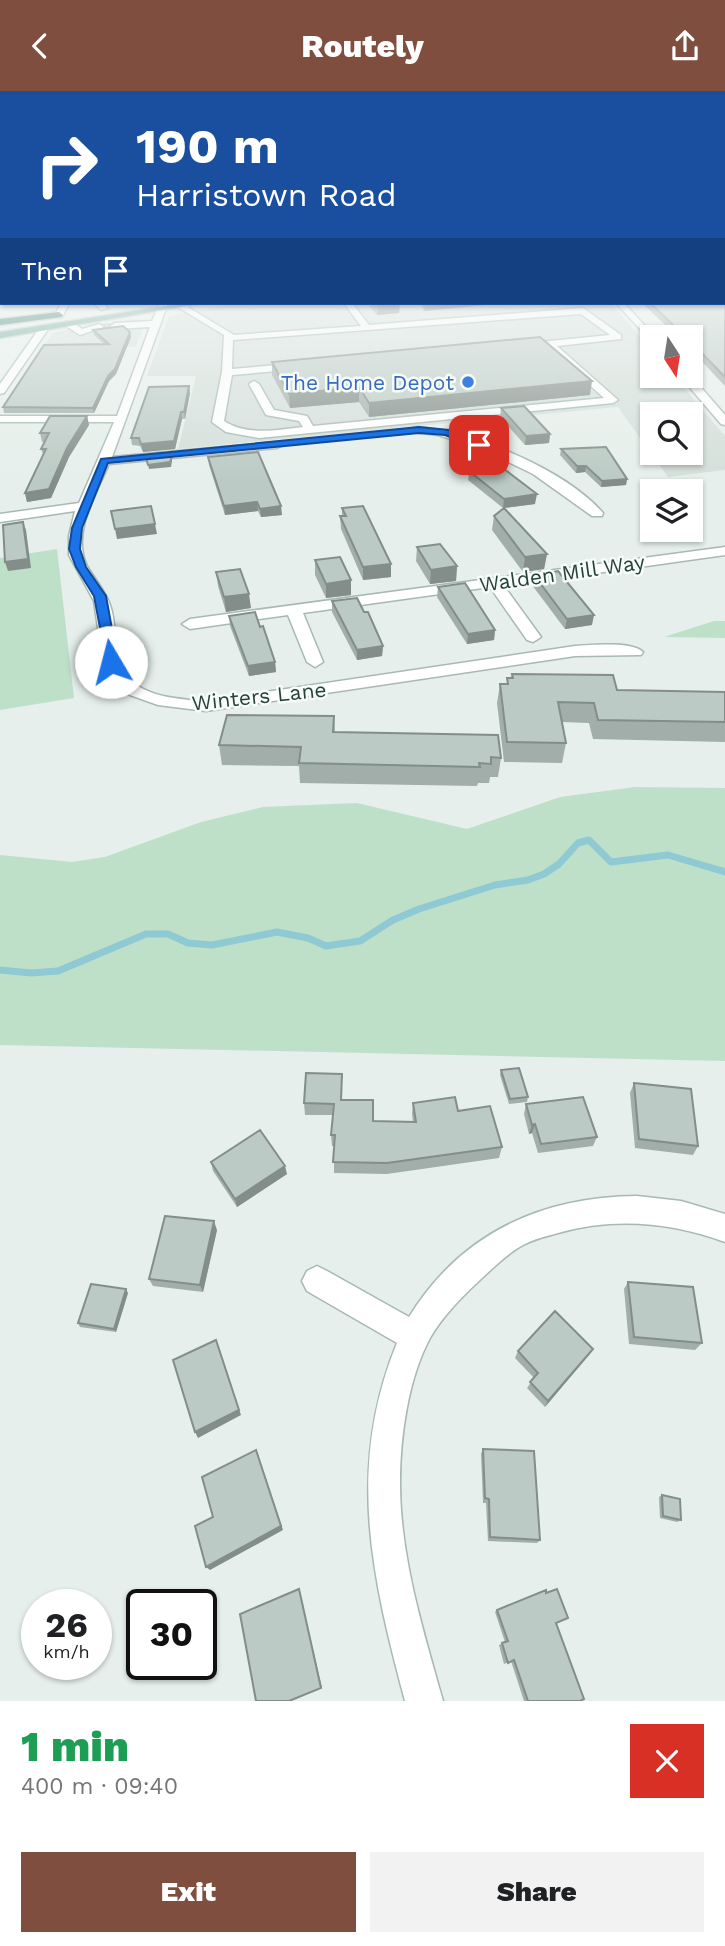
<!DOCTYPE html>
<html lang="en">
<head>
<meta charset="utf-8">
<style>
	body { margin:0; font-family:"Work Sans",sans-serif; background:#f2f2f2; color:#202124; height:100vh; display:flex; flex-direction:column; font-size:26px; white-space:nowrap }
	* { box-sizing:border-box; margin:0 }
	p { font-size:23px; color:#757577 }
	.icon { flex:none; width:38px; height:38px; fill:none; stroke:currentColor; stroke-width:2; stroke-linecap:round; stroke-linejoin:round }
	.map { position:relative; height:1610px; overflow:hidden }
	.details { display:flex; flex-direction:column; background:#fff; flex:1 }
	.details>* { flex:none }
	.hud { position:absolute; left:0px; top:0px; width:726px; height:214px; box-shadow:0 2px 5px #0004; background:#1a4fa0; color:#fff; overflow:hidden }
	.needle { width:46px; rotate:168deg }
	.fabs { position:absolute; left:640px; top:234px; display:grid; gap:14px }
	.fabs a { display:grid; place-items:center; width:63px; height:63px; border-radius:0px; background:#fff; box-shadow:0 2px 5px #0004; font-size:35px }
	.speed { position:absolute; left:21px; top:1498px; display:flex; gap:14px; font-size:35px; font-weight:700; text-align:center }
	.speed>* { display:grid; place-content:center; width:91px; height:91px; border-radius:50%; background:#fff; box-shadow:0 2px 5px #0004; line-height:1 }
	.speed small { font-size:18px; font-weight:400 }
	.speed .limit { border:4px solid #111; border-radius:10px; background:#fff; color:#111 }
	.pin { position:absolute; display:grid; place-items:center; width:60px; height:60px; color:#fff; margin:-30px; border-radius:14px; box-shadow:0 4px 10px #0006 }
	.me { position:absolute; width:77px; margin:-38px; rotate:352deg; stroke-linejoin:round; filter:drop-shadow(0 0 5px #0008) }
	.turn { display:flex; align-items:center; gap:24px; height:147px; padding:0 21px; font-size:32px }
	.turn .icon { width:91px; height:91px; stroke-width:2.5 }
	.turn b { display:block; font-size:49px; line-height:60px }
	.then { display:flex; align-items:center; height:66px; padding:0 21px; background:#0003; gap:14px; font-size:26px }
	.round { display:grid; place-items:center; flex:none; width:74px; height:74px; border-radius:0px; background:#f2f2f2 }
	.head { display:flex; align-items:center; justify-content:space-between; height:119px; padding:0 21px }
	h1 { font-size:42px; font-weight:800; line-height:52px; color:#1e9e55 }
	.action { display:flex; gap:14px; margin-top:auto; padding:14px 21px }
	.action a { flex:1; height:80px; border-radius:0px; background:#7f4e3f; color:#fff; font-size:28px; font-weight:800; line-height:80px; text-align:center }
	.action a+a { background:#f2f2f2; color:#202124 }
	header { display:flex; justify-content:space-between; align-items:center; height:91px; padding:0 21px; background:#7f4e3f; color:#fff; font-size:32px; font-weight:800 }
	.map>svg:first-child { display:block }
</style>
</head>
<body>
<header><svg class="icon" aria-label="back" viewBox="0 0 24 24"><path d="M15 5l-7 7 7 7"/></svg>Routely<svg class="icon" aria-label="share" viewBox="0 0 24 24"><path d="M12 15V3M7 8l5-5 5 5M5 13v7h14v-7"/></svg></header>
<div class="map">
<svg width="725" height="1610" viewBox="0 0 725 1610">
	<rect width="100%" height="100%" fill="#e6efeb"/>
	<path fill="#d4dfda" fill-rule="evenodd" d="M233,212H611L653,261V285H674L725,345V379L668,386L618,316L178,358L196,285H147L169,225ZM653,324H691V362H653Z
		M134,228L147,229L135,256H43L52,243L59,240Z"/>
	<path fill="#bfe0c8" d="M57,458L74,607L0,619V467Z
		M714,530H725V547L664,546Z
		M635,696L725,697V970L0,954V764L72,771L105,766L201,731L263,716L357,712L467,738L560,706Z"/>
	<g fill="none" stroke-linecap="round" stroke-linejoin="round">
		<path stroke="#8ec9d4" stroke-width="7" d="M0,879L31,882L58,880L146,843H168L188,852L212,854L277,841L308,847L326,855L360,850L393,829L419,818L495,794L528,789L544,783L559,773L578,752L589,749L611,771L668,764L725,781"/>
		<path stroke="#bfccc8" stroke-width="9" stroke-dasharray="9 4.5" stroke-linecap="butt" d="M101,238L115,235"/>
		<g stroke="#a8b8b2" stroke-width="3">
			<path id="minor" d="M61,212H69L62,226L59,227L55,224Z
				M94,212H103L108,217L101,219Z
				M160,212H168L112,366L277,351L283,354L277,357L109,373C96,403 71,442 87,475C95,489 107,501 111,517C116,534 114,553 119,570C130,606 175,608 206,610L575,555C591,554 632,550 643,561L641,564L575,565L206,620L158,614L130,604L119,597L108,583L102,564L94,510L69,464V445L75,420L0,431V423L79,412L114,331H0V325H117L150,236L115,238L110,235L115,232L152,230Z
				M171,212H181L234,244L361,235L344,212H352L369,234L583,217L621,244V248L557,255L618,309L613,312L259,347L226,341L212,331L222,281L224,244ZM581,223L610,244L520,253L515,256L520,259L547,256L604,307L313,335L307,325L274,319L259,293L254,290L249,293L266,324L299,330L303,336C276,339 247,345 224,330L232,284L300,278L305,275L300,272L232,278L233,249Z
				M616,212H624L656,247H653V252Z
				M66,231H72L82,238L99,233L104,236L80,244L66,235Z
				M41,235L49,237L4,302L0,303V293Z
				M680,285H691L725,324V334L721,333Z
				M417,336C473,340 566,379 603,422L602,425H592L533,383L482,358L438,344L413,341V337Z
				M725,456V464L504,495L541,546L533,551L527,549L490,496L303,522L323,571L315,576L307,571L288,524L190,538L182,533L190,528Z
				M637,1105L681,1110L725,1123V1151C670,1131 615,1126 558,1142C547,1145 534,1148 523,1154C508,1162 495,1175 482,1187C463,1205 443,1224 430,1247C408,1288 400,1346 400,1392C400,1466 423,1539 443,1610H405C372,1487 346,1376 397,1252L307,1200L302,1190L307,1180L317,1175L327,1180L409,1226C461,1142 541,1106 637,1105Z"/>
		</g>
		<g stroke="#c2cac8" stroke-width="3">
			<path id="major" d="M185,212H204L0,247V241Z"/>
		</g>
		<g stroke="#c2cac8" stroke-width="3">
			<path id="highway" d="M59,221L63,224L62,226L0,234V228Z"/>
		</g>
		<use href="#minor" fill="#fff" fill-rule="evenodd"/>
		<use href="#major" fill="#6aa596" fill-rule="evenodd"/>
		<use href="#highway" fill="#2f6f62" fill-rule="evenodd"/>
	</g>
	<path fill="#a1aea9" d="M725,176V295L691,259V247H679L642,212H724Z
		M367,212H400L399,222L377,224Z
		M420,212H505L424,220Z
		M93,239L130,241L131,246L116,283L109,290L94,322H4L3,316L104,253L94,244Z
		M272,271L590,304L369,326L359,311L290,317L272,284Z
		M190,302L185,328H182L175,358L143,361L140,355L132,354L131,347Z
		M501,317L550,343L549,352L525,354L500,326Z
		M87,325L89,334L69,366L51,407L27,411L25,402L43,363L41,358L45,351H42L40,342Z
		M561,358L627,388L626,394L601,396L585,381L576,382L560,364Z
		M208,366L282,424L261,426L258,420L225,424L209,374Z
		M466,373L535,413L503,417L468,389L469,385L465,382Z
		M342,417L391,486L363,489L341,438L340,425H342Z
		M494,425L547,463L544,478L523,481L492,439Z
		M417,456L457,475L456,490L430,493L416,470Z
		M315,469L351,489V504L326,507L315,484Z
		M216,481L251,517L226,521L218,495Z
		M534,484L592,534L565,538L532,494Z
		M438,496L495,539L494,549L467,553L437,506Z
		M332,510L383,555L382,565L357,569L332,521Z
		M229,525L260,536L275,571L276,581L249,585L230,535Z
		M512,583L617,599L725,601V651L593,648L589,632L562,631L566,652L562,672L504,671L497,612L500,593H507V587H511Z
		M334,625L335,641L501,667L498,686H490L489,692H478L477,695L300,692L299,675L222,674L219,654Z
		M501,979L528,1006L527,1011L509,1013L500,984Z
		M342,983V1009L373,1030L413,1031L412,1023L413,1012L458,1020L502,1056L499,1067L387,1083L334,1082V1055H332L331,1044L333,1024H305L304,1012Z
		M634,992L698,1055L693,1064L635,1057L630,1002Z
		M526,1013L597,1046L593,1055L538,1062L532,1042L529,1043L524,1023Z
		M211,1071L287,1083L237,1116L213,1080Z
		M217,1139L203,1201L153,1195L149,1188Z
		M628,1191L702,1252L695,1259L629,1253L624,1198Z
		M128,1202L116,1241L80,1236L78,1232Z
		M593,1258L588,1265L545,1316L527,1297L534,1287L515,1267L518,1260Z
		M483,1358L540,1449L537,1452L488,1450L486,1412H483L481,1363Z
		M662,1404L681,1429L677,1431L660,1427L659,1406Z
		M497,1519L556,1532L580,1610H524L511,1570L504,1573L499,1554L505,1551L495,1521Z"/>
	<path fill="#838d89" d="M400,212L399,222L377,224L378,213Z
		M425,212H505L424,220Z
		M130,241L131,246L116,283L109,290L94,322L93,317Z
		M592,290L590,304L369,326V312Z
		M189,295L190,302L185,328L184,321Z
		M359,296V311L290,317L289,303Z
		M181,321L182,328L175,358L143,361L141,353Z
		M87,325L89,334L69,366L51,407L27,411L25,402L67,357Z
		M550,343L549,352L525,354L526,345Z
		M172,365V370L171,376L149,378L148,374Z
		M577,375H586L585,381L576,382Z
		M627,388L626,394L601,396L602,390Z
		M537,403L535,413L503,417L504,408Z
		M257,411L258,420L225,424L224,415Z
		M281,415L282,424L261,426L260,418Z
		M23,431L26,439L31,477L8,480L5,471Z
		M155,433L157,443L117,448L115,438Z
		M547,463L544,478L523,481L525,466Z
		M391,473V486L363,489V476Z
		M457,475L456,490L430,493L431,479Z
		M351,489V504L326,507V493Z
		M249,503L251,517L226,521L224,506Z
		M594,524L592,534L565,538L567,528Z
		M495,539L494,549L467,553L468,543Z
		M383,555L382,565L357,569V559Z
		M275,571L276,581L249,585L248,575Z
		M535,1033L532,1042L529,1043L532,1034Z
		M285,1075L287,1083L237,1116L235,1108Z
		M214,1130L217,1139L203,1201L200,1194Z
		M126,1198L128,1202L116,1241L114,1238Z
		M218,1255L241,1324L198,1347L195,1341Z
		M593,1258L588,1265L545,1316L548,1310Z
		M258,1364L283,1439L210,1479L206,1476Z
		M299,1498L322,1597L289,1610Z"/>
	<path fill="#bbcac4" stroke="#838d89" stroke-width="2" d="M0,175H2V185L0,187Z
		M724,176H725V286L691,251V247H687L650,212H724Z
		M123,235L130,241L115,278L108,285L93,317L3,316L44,254L109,253L93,239Z
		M540,246L592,290L369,312L359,296L289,303L272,271Z
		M189,295L184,321H181L174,350L141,353L139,347H131L149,296Z
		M524,315L550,343L526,345L501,317Z
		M50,325H87L67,357L49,398L25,402L46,358H41L49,342H40Z
		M606,356L627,388L602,390L586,375H577L561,358Z
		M258,361L281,415L260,418L257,411L224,415L208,366Z
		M172,365L170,371L148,374L146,367Z
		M491,368L537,403L504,408L469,380L473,379L466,373Z
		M151,415L155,433L115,438L111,420Z
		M363,415L391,473L363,476L340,425H346L342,417Z
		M504,417L547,463L525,466L494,425Z
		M23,431L28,468L5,471L3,434Z
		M440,453L457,475L431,479L417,456Z
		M340,466L351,489L326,493L315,469Z
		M240,478L249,503L224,506L216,481Z
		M558,480L594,524L567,528L534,484Z
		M465,492L495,539L468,543L438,496Z
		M357,507L364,521H368L383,555L357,559L332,510Z
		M255,521L260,536L263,535L275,571L248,575L229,525Z
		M512,583L613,584L617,599L725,601V631L598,629L594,612L558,611L566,652L507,651L500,593H508L507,587H513Z
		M227,624L334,625L333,641L498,644L501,667L491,666V673L479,672L480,676L299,672L301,656L219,654Z
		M519,977L528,1006L510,1008L501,979Z
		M306,982L342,983L341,1009H373V1030L416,1031L413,1012L455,1006L458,1020L490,1015L502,1056L387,1072L333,1071L335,1044H331L334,1013L304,1012Z
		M634,992L691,998L698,1055L639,1048Z
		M583,1006L597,1046L541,1053L535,1033L532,1034L526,1013Z
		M260,1039L285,1075L235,1108L211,1071Z
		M165,1125L214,1130L200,1194L149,1188Z
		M628,1191L693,1196L702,1252L634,1246Z
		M91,1193L126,1198L114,1238L78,1232Z
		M555,1220L593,1258L548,1310L530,1291L538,1282L518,1260Z
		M216,1249L239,1319L195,1341L173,1269Z
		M483,1358L534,1360L540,1449L490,1446L489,1408L485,1407Z
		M256,1359L281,1435L206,1476L195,1435L213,1426L202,1386Z
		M662,1404L680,1408L681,1429L663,1425Z
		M299,1498L321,1597L289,1610H256L240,1523Z
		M557,1498L568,1527L556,1532L584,1608L580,1610H528L514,1569L508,1572L502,1552L508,1550L497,1519L546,1499V1502Z"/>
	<linearGradient id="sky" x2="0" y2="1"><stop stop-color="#84bce0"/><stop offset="0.42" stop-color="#f4f8f6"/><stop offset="1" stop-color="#f4f8f6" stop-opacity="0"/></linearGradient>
	<rect width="725" height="390" fill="url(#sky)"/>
	<path fill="#1a73e8" stroke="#114b97" stroke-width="2" d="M419,336L449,339L483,354L479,357L445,344L419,342L108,372L82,437L80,458L86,476L106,505L118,571L107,574L94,505L76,476L69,458L72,437L101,368Z"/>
	<circle fill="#3f7fe0" stroke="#f7fbf9" stroke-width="2.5" cx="468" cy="291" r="7"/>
	<g text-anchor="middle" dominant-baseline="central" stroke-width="5" stroke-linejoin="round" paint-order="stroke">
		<g font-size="21" fill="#366cbe" stroke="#f7fbf9" text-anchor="end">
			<text x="454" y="291">The Home Depot</text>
		</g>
		<g font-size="21" fill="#24423a" stroke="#f7fbf9">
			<text transform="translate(562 482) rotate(-8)">Walden Mill Way</text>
			<text transform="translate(259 605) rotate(-6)">Winters Lane</text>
		</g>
	</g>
</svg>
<div class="fabs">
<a><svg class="needle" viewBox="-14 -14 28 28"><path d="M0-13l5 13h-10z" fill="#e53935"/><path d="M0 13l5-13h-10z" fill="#757577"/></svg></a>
<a><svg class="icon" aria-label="search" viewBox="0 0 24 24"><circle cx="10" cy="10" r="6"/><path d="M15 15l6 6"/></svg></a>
<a><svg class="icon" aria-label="layers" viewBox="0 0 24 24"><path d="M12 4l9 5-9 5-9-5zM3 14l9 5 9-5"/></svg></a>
</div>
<div class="speed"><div>26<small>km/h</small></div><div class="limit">30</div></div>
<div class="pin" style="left:479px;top:354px;background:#d93025"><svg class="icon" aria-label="arrive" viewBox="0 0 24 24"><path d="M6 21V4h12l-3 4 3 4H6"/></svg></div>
<svg class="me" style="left:111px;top:571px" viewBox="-20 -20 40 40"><circle r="19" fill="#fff"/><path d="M0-13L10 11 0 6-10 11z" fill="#1a73e8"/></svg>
<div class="hud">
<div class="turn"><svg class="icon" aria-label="right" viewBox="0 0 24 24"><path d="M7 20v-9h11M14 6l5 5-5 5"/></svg><div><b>190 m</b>Harristown Road</div></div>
<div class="then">Then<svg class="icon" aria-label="arrive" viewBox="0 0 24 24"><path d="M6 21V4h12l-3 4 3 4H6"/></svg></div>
</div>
</div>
<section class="details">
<div class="head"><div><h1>1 min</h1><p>400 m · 09:40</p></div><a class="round" style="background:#d93025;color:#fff"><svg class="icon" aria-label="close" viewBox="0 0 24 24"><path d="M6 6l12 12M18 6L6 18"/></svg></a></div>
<div class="action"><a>Exit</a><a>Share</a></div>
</section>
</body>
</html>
